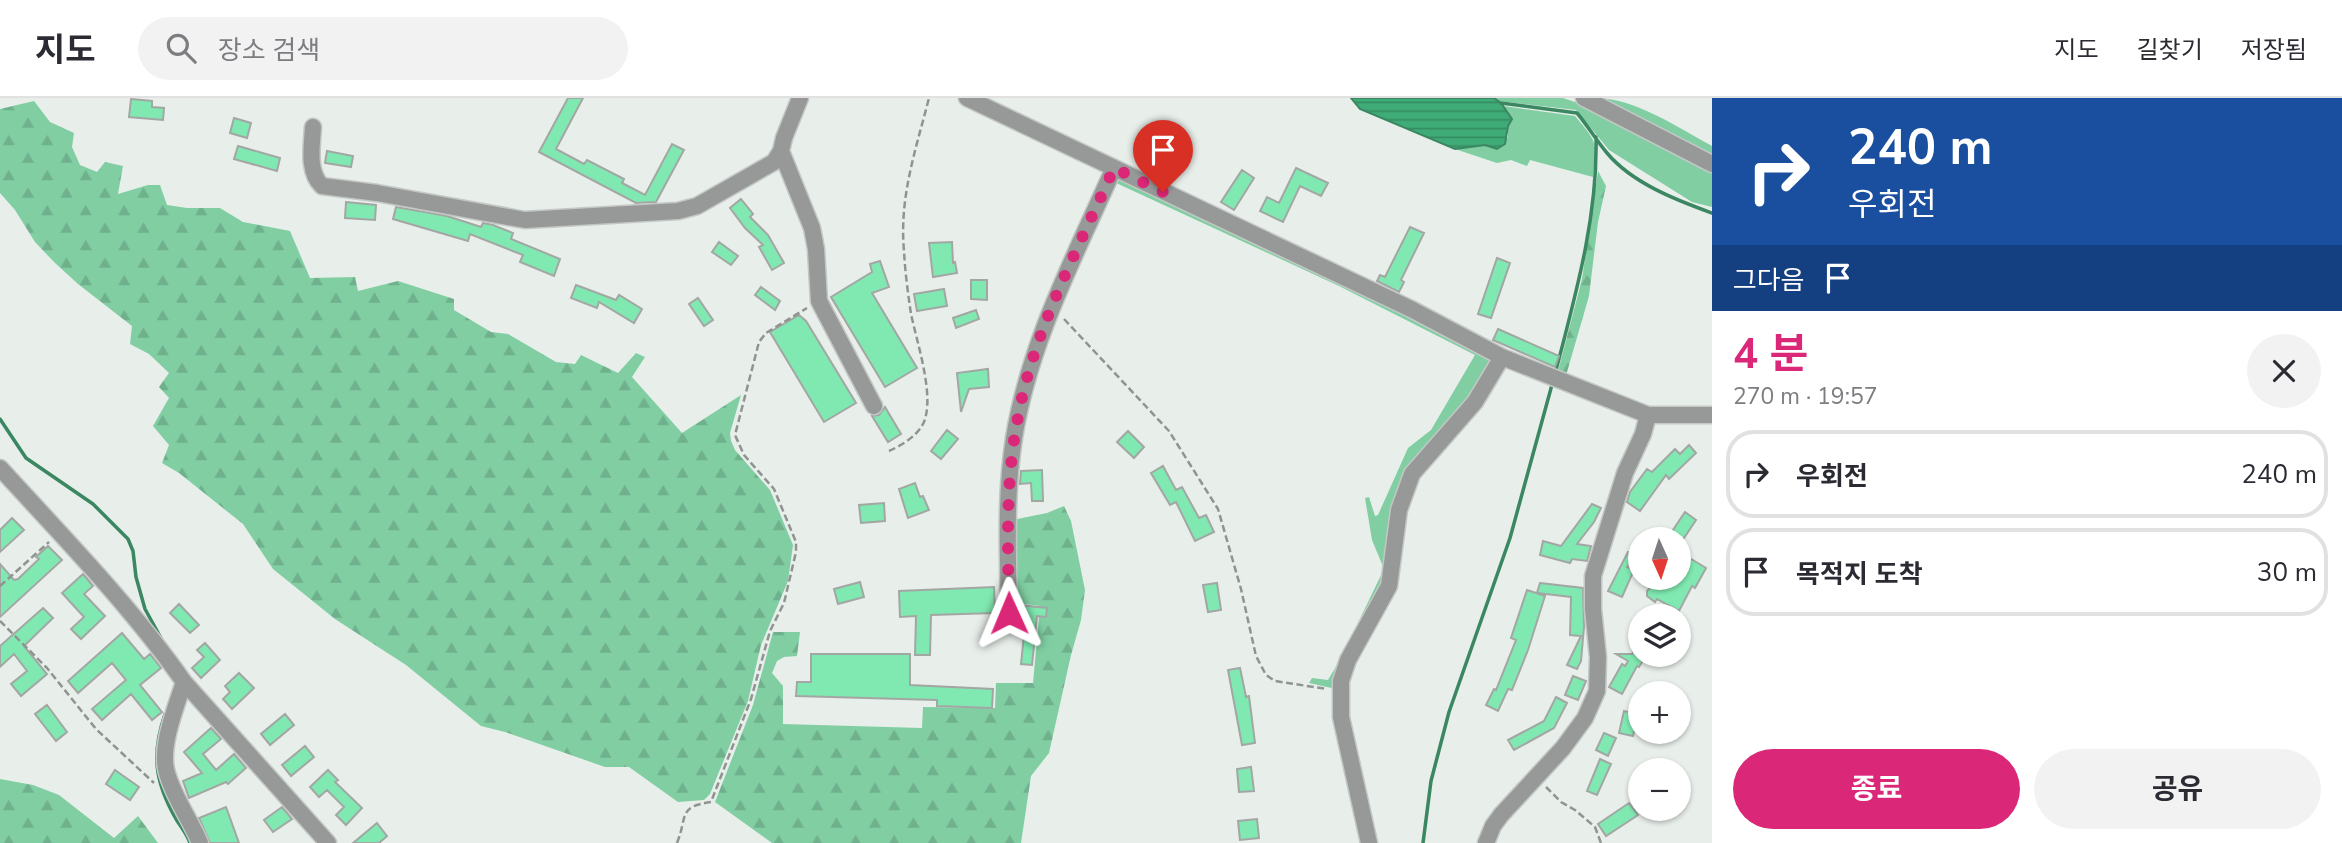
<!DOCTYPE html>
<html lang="ko">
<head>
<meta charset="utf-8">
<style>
	body { margin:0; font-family:"Nunito Sans","Noto Sans KR",sans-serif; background:#f2f2f3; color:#2b2b33; height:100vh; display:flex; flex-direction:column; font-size:26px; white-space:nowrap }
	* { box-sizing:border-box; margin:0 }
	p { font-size:23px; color:#7c7c81 }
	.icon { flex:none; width:38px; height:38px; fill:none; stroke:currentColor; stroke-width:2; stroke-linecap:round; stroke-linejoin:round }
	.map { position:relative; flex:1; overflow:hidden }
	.side { display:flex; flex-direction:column; background:#fff; width:630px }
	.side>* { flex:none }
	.banner { background:#1a4fa0; color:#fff; overflow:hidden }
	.needle { width:46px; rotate:177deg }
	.controls { position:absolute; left:1628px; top:429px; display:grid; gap:14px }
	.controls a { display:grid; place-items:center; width:63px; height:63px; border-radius:50%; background:#fff; box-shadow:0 2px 5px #0004; font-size:35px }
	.pin { position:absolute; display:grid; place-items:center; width:60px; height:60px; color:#fff; margin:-72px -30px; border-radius:50% 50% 50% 0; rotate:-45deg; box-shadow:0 0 7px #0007 }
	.pin .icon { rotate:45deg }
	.me { position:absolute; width:77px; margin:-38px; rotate:359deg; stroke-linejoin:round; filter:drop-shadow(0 0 5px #0008) }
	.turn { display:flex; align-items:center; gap:24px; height:147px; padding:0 21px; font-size:32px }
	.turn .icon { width:91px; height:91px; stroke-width:2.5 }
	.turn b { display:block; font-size:49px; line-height:60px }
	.then { display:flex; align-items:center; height:66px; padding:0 21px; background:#0003; gap:14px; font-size:26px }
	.round { display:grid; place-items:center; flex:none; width:74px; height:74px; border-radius:37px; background:#f2f2f3 }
	.headline { display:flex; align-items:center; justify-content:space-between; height:119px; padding:0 21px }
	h1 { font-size:42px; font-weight:700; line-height:52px; color:#db2777 }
	.cta { display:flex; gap:14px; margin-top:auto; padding:14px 21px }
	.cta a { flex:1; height:80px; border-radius:42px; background:#db2777; color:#fff; font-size:28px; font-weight:700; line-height:80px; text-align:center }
	.cta a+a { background:#f2f2f3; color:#2b2b33 }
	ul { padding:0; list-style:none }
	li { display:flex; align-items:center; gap:21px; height:88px; margin:0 14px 10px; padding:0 7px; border:4px solid #e1e1e2; border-radius:28px }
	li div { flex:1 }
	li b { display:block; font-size:26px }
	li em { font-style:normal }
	header { display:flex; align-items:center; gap:42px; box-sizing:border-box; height:98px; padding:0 35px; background:#fff; border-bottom:2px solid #e1e1e2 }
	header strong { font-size:33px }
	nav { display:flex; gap:38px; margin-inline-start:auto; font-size:24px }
	.search { width:490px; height:63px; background:#f2f2f3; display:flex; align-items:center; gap:18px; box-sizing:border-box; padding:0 24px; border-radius:38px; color:#7c7c81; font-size:26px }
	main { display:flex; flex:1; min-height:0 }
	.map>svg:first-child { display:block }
</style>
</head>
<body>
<header>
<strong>지도</strong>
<div class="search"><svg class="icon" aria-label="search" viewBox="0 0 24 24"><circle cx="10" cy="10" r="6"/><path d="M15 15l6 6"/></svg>장소 검색</div>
<nav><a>지도</a><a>길찾기</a><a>저장됨</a></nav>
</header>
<main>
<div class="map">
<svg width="1712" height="745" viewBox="0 0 1712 745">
	<defs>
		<pattern id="forest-firs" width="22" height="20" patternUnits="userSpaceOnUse" patternTransform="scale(1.75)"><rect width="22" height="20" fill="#81cea3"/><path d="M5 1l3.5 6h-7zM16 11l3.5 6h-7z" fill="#70b18d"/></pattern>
		<pattern id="water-rules" width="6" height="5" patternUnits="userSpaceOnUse" patternTransform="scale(1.75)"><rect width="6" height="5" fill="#3fac77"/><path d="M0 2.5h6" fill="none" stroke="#358d62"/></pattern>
	</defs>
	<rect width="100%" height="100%" fill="#e8eeea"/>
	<path fill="#81cea3" d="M1494,0H1563L1587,8L1712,74V109L1692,104L1609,52L1576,12L1498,3Z
		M1595,0C1635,0 1677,29 1712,48V61Z
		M1503,8L1575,18C1597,44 1598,45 1593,79L1530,62L1527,68L1511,62L1497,65L1455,51L1485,47L1497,51L1508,39V28L1512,21Z
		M1116,80L1497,261L1488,277L1412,368L1387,484L1336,591L1309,585L1312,580L1328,582L1341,560L1384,471L1372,442L1365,400L1369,399L1375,418L1378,417L1408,350L1431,332L1475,257L1339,188L1114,84Z"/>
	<path fill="url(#forest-firs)" d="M34,3L50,24L74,35L72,49L80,67L97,74L105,64L123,68L118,96L148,87H160L167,107L187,110H220L243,124L290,133L310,180L355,179L358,193L398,183L454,201V212L491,234L508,236L556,264L575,266L581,257L618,275L636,255L645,259L632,279L682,335L741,297L730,335L731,343L735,352L770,392L793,447L788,483L761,547L748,603L710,696L704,702L678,704L629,669H605L505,634L481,628L406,567L335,521L273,471L243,426L179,375L162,365L169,347L153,328L169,300L159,289L169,275L149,256L130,246L132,228L78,186L54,164L35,144L15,112L0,95V11Z
		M1598,73L1606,88L1598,124L1589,198L1565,281L1557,277L1582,181Z
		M1064,408L1071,423L1085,492L1081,522L1071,557L1049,655L1031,678L1021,745H772L715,704L753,607L773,534H800L797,558L784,559L777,563L772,575L783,588V626L922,630L923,609L995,610L996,585H1033L1040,508L1016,505L1012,422L1047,415Z
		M0,681L33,687L59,697L114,740L138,718L158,745H0Z"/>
	<path fill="url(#water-rules)" stroke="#3a8762" stroke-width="2" d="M1351,0H1494L1501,5L1512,21L1508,28L1505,46L1497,51L1485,47L1455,51L1360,11Z"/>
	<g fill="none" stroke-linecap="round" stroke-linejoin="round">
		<path stroke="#3a8762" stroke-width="3.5" d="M1501,5L1577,15C1588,28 1596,42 1607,55C1632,85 1676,102 1712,115
			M1555,276C1575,199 1598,119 1596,39
			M0,321L26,360L93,406L128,441L133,453L136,479L145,511L162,542
			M165,616C151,657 155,684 176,721C181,729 187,736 190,745
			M1423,745L1431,683L1449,614L1510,440L1553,283"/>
	</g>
	<path fill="#80e9b1" stroke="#a2a7a4" stroke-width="2" d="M568,0H583L556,51L584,66L587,62L624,81L622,85L645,97L672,46L684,52L656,104L636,105L539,54Z
		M131,1L152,3V9L164,10L163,22L129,19Z
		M234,20L251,25L247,40L230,35Z
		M238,48L280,60L277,73L234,61Z
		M327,53L353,58L351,69L325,65Z
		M1296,70L1328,85L1321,98L1300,88L1283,124L1260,113L1267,99L1279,105Z
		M1242,72L1254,80L1234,112L1221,104Z
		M741,101L753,116L750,119L768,137L784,165L772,172L759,149L763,147L745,130L730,110Z
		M346,104L376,107L375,122L345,120Z
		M396,109L447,118L481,129L483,125L493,127L513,135L511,141L560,161L554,178L520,164L523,157L470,136L468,143L393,121Z
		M1410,129L1424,135L1401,182L1404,184L1399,194L1377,183L1380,177L1385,179Z
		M719,144L738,158L731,167L712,154Z
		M952,144L953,165L955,164L957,175L933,179L929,145Z
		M1497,160L1510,165L1491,220L1478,216Z
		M880,163L889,189L872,195L917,270L885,289L831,199L872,174L870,166Z
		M971,182H987V202L971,201Z
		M576,187L616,202L619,197L642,211L634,225L599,204L597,210L571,200Z
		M761,189L780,203L775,212L755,197Z
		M944,191L947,208L917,213L914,196Z
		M698,200L713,222L704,228L689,206Z
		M976,212L979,221L956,230L953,220Z
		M799,217L806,223L856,305L824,324L770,234Z
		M1498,231L1559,258L1555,269L1493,242Z
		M988,271L989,289L969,291L961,314L957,275Z
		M885,309L901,336L888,344L872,318L879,317Z
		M947,332L958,341L941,361L931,353Z
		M1128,333L1144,349L1134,360L1117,344Z
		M1689,347L1696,355L1669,381L1666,377L1640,413L1627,404L1630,394L1647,371L1652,374L1675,351L1680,356Z
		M1163,368L1176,392L1182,389L1199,420L1206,417L1214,434L1195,443L1176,404L1170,407L1151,375Z
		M1042,372L1043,403H1032L1031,385L1020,386L1021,373Z
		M915,385L920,399L923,398L929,412L908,420L899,391Z
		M884,405L885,423L861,425L859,407Z
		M1592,406L1601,410L1594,424L1577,446L1591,448L1587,463L1572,461L1570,465L1540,457L1543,443L1561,448Z
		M1685,414L1696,422L1682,443L1671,435Z
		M12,420L24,432L0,454V432Z
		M48,448L62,462L0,519V466L14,482L18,481L39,461L36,459Z
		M1678,453L1706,470L1695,490L1692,488L1679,513L1657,501L1655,504L1647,498V493L1658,480H1678Z
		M1628,454L1640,457L1627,469L1634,472L1622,499L1608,493Z
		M83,476L93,488L84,496L105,518L81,541L71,531L84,519L62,495Z
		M860,484L864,499L838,506L834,491Z
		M1217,485L1221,512L1208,514L1203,487Z
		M1540,485L1583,490L1584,529L1581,563L1577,571L1567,567L1581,538L1570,537L1571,499L1537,495Z
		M994,489L995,515L931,517L930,557H915L916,518L900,519L899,493Z
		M1527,492L1545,498L1528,552L1512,592L1508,591L1498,613L1486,607L1494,591L1496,592L1516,542L1511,540Z
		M179,506L199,527L190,535L170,515Z
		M1019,507L1047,510L1046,519L1037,518L1032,567L1021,566L1026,517H1019Z
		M43,510L53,520L24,548L47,576L21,598L11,586L27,573L14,556L0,569V548Z
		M122,535L144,561L150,556L161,570L140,587L162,614L152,622L131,596L102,622L92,611L126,582L112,565L78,595L68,583Z
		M205,545L220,562L201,580L192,570L204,559L197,552Z
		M1638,546L1640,556H1647L1639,569L1637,568L1622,596L1609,589L1622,566L1625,568L1628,563L1616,556H1632Z
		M811,556H910V587L993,591L992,610L937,608V602L796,598L797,584H811Z
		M1240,570L1246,599L1249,598L1255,645L1242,647L1228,572Z
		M239,575L254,590L232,611L223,601L230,594L225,588Z
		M1573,578L1586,583L1578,602L1565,597Z
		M1556,599L1567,605L1554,630L1514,652L1508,642L1544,623Z
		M47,607L67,634L56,643L35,616Z
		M1624,613L1638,616L1633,638L1619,635Z
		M285,616L294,627L270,647L261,636Z
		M211,630L221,641L203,656L216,672L234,656L246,670L228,686L226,684L189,700L183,683L202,675L184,654Z
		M1604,635L1616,640L1608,658L1596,652Z
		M305,648L314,659L291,678L282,667Z
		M1600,661L1611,666L1597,697L1587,693Z
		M1251,669L1254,693L1239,694L1237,671Z
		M115,672L139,689L130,702L106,686Z
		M328,672L338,682L335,684L362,710L346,727L336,717L344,709L327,692L319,699L310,689Z
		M1629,705L1638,717L1606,738L1598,726Z
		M226,709L239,745H210L199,720Z
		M282,709L292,721L273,734L264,722Z
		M1257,721L1259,740L1240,742L1238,723Z
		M377,725L387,738L379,745H353Z"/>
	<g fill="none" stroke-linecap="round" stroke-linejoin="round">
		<g stroke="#c3c8c5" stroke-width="19">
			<path id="street" d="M967,0L1411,211L1502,259L1648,317H1712
				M1584,0L1712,66
				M313,29C312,48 307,74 322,88L377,95L525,122L678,113L697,108L774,64L781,53L784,40L800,0
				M781,53L812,130L816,151L819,203L874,308
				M0,370C63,439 130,507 184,584L328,745
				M1009,515C1008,457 1005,397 1014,340C1029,245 1075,158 1114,70
				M184,584C176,609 159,650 167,675C174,700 190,721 200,745
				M1369,745L1341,619V583L1348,562L1389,488L1399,412L1412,376L1475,304L1502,259
				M1486,745L1493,728L1501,717L1563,650L1585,620L1597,593L1598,559L1593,511V478L1625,375L1643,336L1648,317"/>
		</g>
		<path stroke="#909491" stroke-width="2.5" stroke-dasharray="7 3.5" stroke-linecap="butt" d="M1064,221L1169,333L1218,411L1241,491L1256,558L1266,577L1275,583L1327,591
			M889,353C904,346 923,335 926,317C932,290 917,244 911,216C908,196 905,173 904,153C899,99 916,51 929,0
			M0,488L49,444
			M0,523L47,570L96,631L154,685
			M1546,689L1561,704L1575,712L1595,729L1601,745
			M677,745C688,718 677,709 711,704L751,601L770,533L784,505L796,454V444L774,391L744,357L735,337L759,244L766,235L807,210"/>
		<use href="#street" stroke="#979998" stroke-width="16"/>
	</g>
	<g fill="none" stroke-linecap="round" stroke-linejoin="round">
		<path stroke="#db2777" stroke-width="12" stroke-dasharray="0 21.6" d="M1009,515C1008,450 1005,383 1018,319C1034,232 1078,151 1114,70L1163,94"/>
	</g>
</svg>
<div class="controls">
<a><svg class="needle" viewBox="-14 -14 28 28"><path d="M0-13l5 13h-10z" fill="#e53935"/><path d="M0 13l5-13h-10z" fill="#7c7c81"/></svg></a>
<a><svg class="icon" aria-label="layers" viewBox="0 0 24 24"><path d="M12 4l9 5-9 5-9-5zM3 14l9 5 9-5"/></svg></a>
<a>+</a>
<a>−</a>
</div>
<div class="pin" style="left:1163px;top:94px;background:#d93025"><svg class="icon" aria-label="arrive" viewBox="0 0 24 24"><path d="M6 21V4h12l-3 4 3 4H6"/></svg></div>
<svg class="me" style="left:1009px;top:515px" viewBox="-20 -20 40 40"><path d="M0-17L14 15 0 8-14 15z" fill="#db2777" stroke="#fff" stroke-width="4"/></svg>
</div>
<section class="side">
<div class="banner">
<div class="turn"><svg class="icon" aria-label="right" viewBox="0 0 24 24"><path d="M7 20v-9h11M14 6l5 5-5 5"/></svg><div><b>240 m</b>우회전</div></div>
<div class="then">그다음<svg class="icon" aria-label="arrive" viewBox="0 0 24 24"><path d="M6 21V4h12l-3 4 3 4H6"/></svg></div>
</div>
<div class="headline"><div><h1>4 분</h1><p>270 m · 19:57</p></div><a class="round"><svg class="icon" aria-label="close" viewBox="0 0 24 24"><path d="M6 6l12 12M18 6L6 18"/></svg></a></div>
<ul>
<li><svg class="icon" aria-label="right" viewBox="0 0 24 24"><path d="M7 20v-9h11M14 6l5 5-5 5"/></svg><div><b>우회전</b></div><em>240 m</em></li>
<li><svg class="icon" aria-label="arrive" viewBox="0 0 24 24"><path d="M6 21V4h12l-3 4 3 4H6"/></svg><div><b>목적지 도착</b></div><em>30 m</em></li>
</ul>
<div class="cta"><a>종료</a><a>공유</a></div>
</section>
</main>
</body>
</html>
